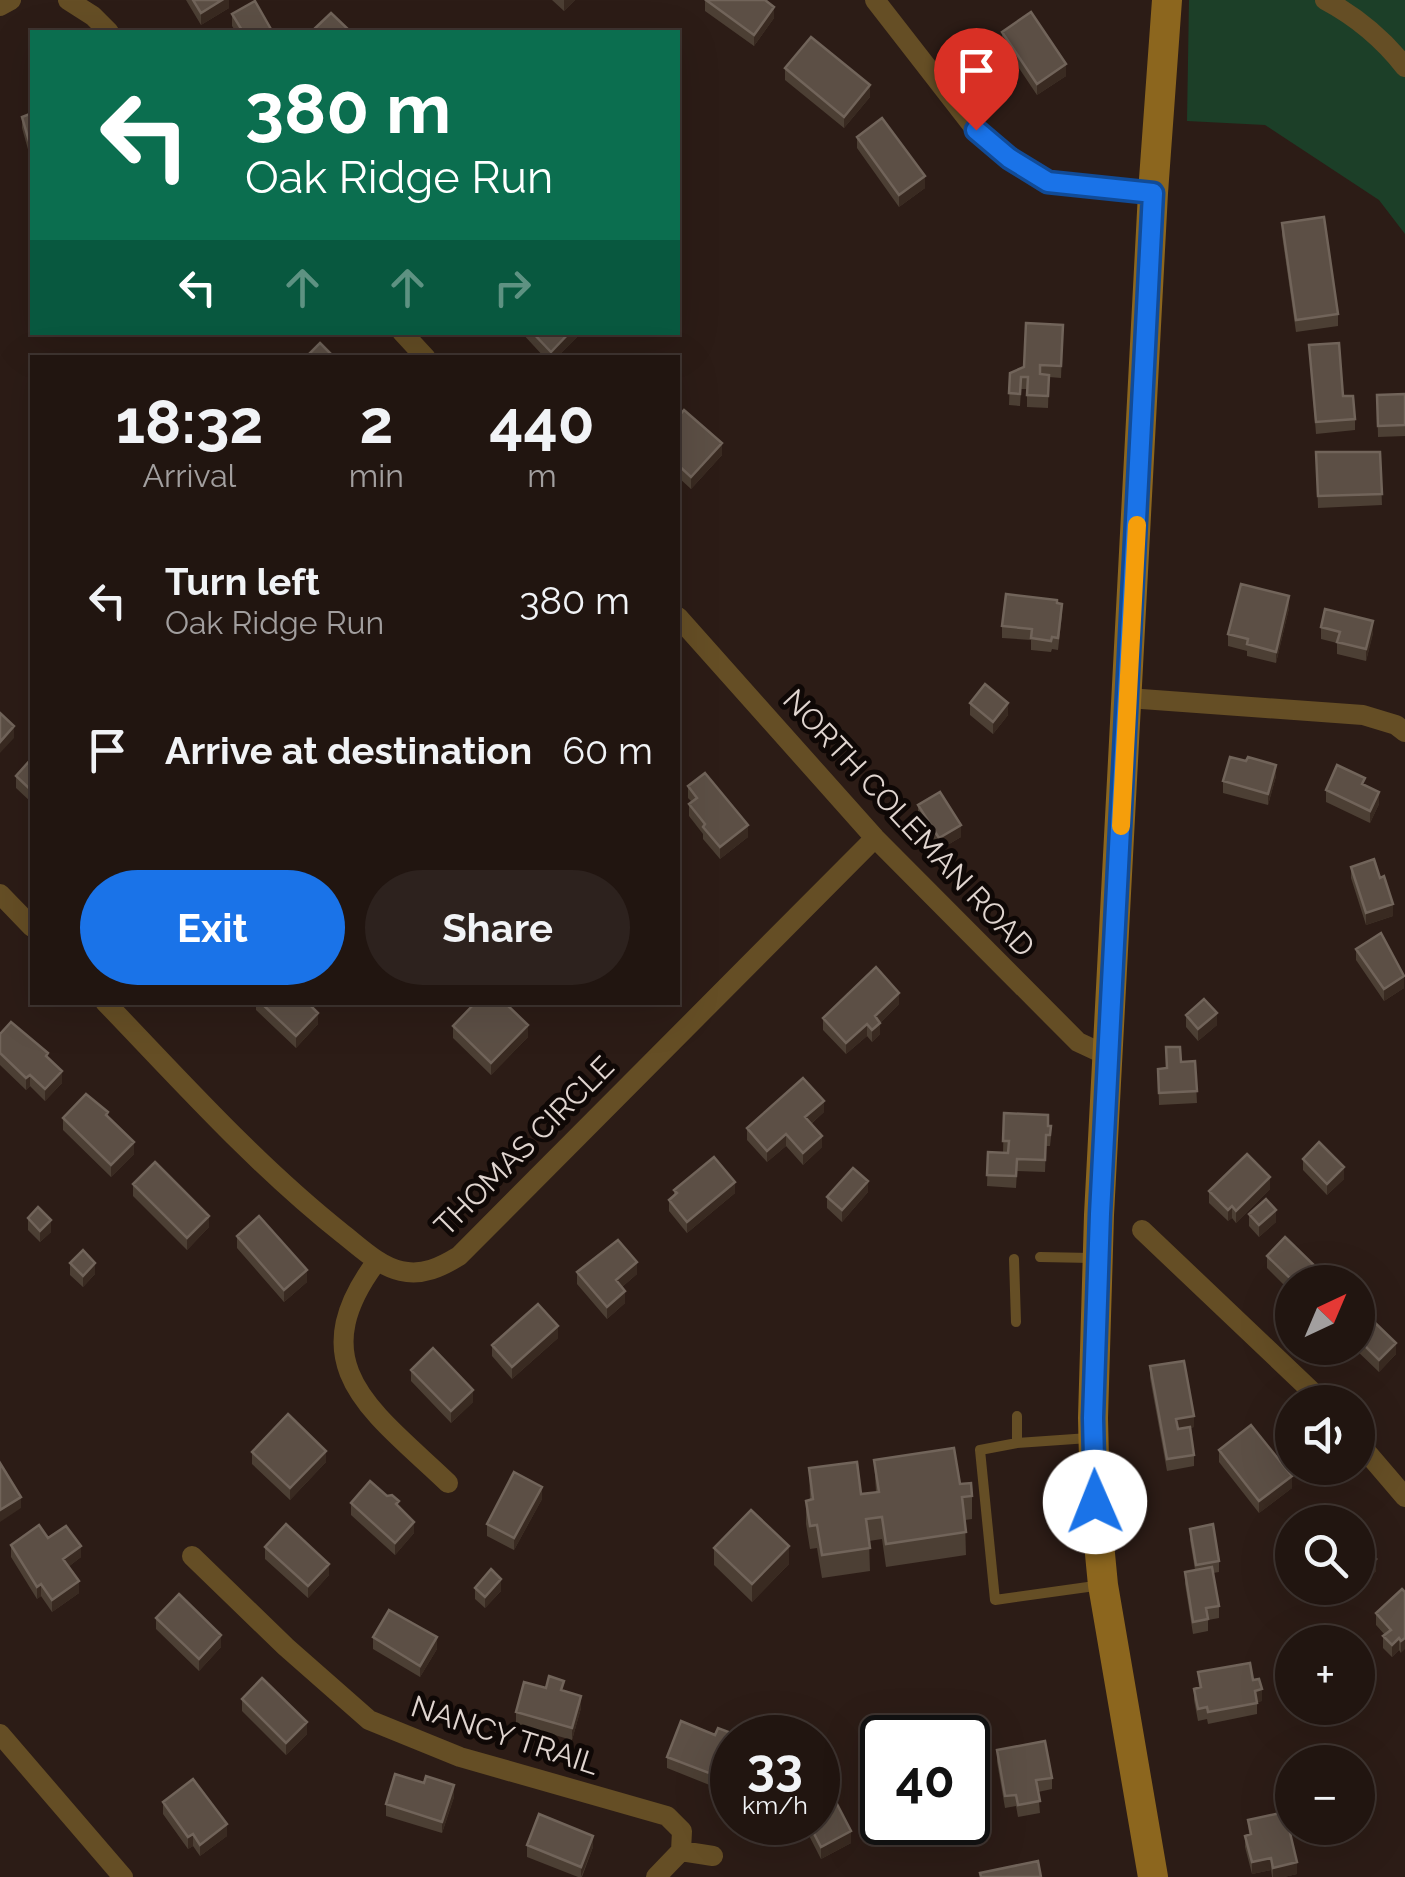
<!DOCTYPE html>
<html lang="en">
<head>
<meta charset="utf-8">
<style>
	body { margin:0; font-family:Raleway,sans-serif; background:#2d221e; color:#f1f3f6; height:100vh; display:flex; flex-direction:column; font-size:38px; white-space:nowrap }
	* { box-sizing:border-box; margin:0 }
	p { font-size:32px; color:#a29f9f }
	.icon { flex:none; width:55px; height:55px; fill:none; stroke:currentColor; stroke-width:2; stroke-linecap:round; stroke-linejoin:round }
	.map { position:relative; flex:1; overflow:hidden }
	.details { position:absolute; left:30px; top:355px; width:650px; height:650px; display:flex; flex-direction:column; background:#211510; border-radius:0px; box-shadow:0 10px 40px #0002,0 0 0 2px #3e3430 }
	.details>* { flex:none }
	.top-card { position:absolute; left:30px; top:30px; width:650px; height:305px; border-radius:0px; box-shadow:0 10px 40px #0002,0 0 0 2px #3e3430; background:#0b6e4f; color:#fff; overflow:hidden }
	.needle { width:65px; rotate:44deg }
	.fabs { position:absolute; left:1275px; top:1265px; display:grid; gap:20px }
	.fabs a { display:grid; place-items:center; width:100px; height:100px; border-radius:50%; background:#211510; box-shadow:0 10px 40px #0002,0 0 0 2px #3e3430; font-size:50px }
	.speed { position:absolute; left:710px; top:1715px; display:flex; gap:20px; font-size:50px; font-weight:700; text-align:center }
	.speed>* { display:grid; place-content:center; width:130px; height:130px; border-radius:50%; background:#211510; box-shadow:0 10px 40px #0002,0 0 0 2px #3e3430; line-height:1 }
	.speed small { font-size:25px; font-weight:400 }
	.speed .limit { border:5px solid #111; border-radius:15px; background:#fff; color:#111 }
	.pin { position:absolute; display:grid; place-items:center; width:85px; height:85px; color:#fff; margin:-102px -42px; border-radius:50% 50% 50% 0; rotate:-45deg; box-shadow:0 0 10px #0007 }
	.pin .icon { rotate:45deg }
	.me { position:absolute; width:110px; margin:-55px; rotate:359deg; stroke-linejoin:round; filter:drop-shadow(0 0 8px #0008) }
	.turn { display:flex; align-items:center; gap:35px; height:210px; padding:0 50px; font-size:45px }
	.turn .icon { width:130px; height:130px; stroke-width:2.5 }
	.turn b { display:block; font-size:70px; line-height:85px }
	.lanes { display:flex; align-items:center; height:95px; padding:0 50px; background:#0003; justify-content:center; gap:50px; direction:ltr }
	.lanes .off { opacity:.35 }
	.eta { display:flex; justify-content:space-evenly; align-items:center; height:170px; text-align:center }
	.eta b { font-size:60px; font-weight:700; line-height:70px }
	.cta { display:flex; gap:20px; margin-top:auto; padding:20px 50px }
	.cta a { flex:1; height:115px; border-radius:60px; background:#1a73e8; color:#fff; font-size:40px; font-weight:700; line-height:115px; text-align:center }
	.cta a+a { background:#2d221e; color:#f1f3f6 }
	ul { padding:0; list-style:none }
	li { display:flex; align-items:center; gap:30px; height:150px; padding:0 50px }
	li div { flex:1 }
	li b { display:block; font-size:38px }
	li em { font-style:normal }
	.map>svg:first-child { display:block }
</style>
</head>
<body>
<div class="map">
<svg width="1405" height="1877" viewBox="0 0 1405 1877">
	<rect width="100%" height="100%" fill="#2c1c16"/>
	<path fill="#1c3f28" d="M1189,0H1405V234L1379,200L1265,125L1187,121Z"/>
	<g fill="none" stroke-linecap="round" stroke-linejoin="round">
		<path stroke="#654e25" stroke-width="10" d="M1040,1257L1092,1258
			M1014,1259L1016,1322
			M1017,1416V1443
			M1089,1438L1017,1443L980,1450L995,1600L1102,1585"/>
		<path stroke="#654e25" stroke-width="20" d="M68,0L93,16L109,32
			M875,0L976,130L1009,158L1048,182L1153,193
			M1325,0C1357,17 1383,39 1405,67
			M0,6L11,0
			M402,332L426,358
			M678,617L875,838L1078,1042L1108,1056
			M1128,698L1363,715L1396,725L1405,732
			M0,894L32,927
			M105,1002C182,1082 256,1165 343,1234C361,1248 379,1266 401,1271C423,1276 441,1267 459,1256L875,838
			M1142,1230L1323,1402
			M377,1261C298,1366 374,1412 448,1483
			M1358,1442L1405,1497
			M192,1556L286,1647L369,1720L460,1757L667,1816L682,1831L681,1851L656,1877
			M0,1734L123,1877
			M681,1851L713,1856"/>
		<path stroke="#8c661e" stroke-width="30" d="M1153,1877L1103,1585L1095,1502L1093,1418L1099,1215L1153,193L1167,0"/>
	</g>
	<path fill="#4c3f34" d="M186,0H229V8L201,25Z
		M552,0H575L564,11Z
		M705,0L774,18L754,46L705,11Z
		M232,14L272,32H236L232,26Z
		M1002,32L1066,76L1037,95L1002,43Z
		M785,68L870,97L844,128L785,80Z
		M32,113V160H31L22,128V117Z
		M857,137L925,188L899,207L857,148Z
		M1282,223L1338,314V326L1296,332L1282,235Z
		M1063,325L1061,378L1049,377L1048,408L1027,407V389H1021L1020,406L1009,405L1010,373L1024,367Z
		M521,332H579V335L556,358H545Z
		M1309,345L1343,396L1355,419V430L1316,434Z
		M1405,394V436L1378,437L1377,395Z
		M678,417L722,455L691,489L678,477Z
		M1316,452H1380L1382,505L1318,508Z
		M1057,603L1062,615L1058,650L1052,649L1051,652L1031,650V640L1002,638V626Z
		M1289,608L1276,663L1247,656V651L1228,646V634Z
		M1321,627L1373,633L1366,661L1337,654V643L1321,639Z
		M970,703L1008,715L993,734L970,715Z
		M32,758V803L16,788V776Z
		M1276,776L1268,805L1223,793V781Z
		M1365,785L1379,804L1370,823L1326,802V790Z
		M688,786L748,837L720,859L703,839V834L689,816V804L692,802L688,798Z
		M918,805L961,837L939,850L918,817Z
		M1351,867L1393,916L1366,925L1351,878Z
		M1356,949L1404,988L1384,1001L1356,960Z
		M256,1002H307L318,1024L296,1048L256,1010Z
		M899,1004L880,1023V1034L872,1042L867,1036L846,1054L823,1030V1018Z
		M1186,1015L1217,1025L1198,1041L1186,1027Z
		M453,1026L528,1037L491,1075L453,1038Z
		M0,1034L62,1083L45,1101L30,1086L26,1090L0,1065Z
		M1195,1061L1197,1103L1159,1105L1158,1069L1166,1068L1181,1062Z
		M824,1112L811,1124L822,1147L803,1165L786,1146L767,1162L747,1140V1128Z
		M1004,1113L1048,1126L1051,1137L1050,1146H1046L1045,1172L1017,1171L1016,1188L987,1186L988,1152L1003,1153Z
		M108,1117L134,1154L111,1177L63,1130V1118Z
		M1303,1159L1344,1179L1327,1195L1303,1170Z
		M133,1184L209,1227L187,1250L133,1196Z
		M1270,1189L1236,1223L1232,1218L1228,1221L1209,1203V1191Z
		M674,1190L735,1193L687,1233L669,1211V1200L674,1195Z
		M868,1192L842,1222L827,1208V1197Z
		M1249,1214L1276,1222L1259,1237L1249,1226Z
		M28,1218L51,1232L40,1242L28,1230Z
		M237,1236L307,1282L284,1302L237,1248Z
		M1267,1256L1322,1273L1337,1282H1292V1293L1267,1268Z
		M70,1263L95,1274L83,1287L70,1275Z
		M577,1272L637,1274L622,1287L625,1303L607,1319L577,1284Z
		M1358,1329L1396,1354L1379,1372L1354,1348H1358Z
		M558,1338L512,1379L492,1356V1345Z
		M1150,1366L1194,1427L1190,1428L1194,1455V1466L1167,1471L1150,1378Z
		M411,1370L473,1402L451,1423L411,1381Z
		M1219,1450L1292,1488L1259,1513L1219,1462Z
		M252,1452L326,1462L290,1500L252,1464Z
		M874,1460L960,1484L972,1496V1519L965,1520L966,1555L886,1567L882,1539L869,1541L870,1571L822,1578L817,1548L810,1549L806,1524V1501L810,1500L809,1468L861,1494L876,1492Z
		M542,1499L514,1550L487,1536V1524Z
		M351,1503L399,1507L414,1533L395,1555L351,1515Z
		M1190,1529L1219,1561V1572L1213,1573L1219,1606V1618L1208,1620V1631L1193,1634L1185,1584V1572L1195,1570L1190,1540Z
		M1358,1535L1376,1571L1363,1583L1359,1579L1358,1580Z
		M48,1538L81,1557L68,1567L79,1593L52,1612L41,1596L37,1599L11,1557V1545Z
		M265,1547L329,1575L308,1598L265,1559Z
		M714,1548L789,1564L752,1602L714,1565Z
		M475,1588L501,1591L485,1608L475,1599Z
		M1402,1589L1401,1653L1399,1650L1392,1657L1383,1648V1636L1385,1635L1376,1625V1613Z
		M156,1618L221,1647L199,1671L156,1629Z
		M373,1637L437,1649L420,1677L373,1649Z
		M1198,1672L1253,1680L1262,1701L1257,1702V1714L1208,1724L1207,1719L1198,1721L1194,1700V1689L1199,1688Z
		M242,1699L307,1734L286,1755L242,1711Z
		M581,1708L572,1740L516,1724V1712Z
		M715,1735L732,1738V1763L722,1790L667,1768V1757Z
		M997,1750L1052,1778V1789L1038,1792L1040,1813L1018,1817L1016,1806L1005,1808L997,1762Z
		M424,1783L454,1797L442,1833L386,1816V1804Z
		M163,1802L227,1836L200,1856L193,1846L188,1849L163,1814Z
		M1248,1820L1297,1874L1284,1877H1272L1271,1870L1252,1874L1245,1847V1836L1249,1835Z
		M802,1822H818L851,1843L821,1859Z
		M527,1845L593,1847L582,1877H578L527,1857Z"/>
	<path fill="#392a21" d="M222,0H229V8L201,25V13Z
		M564,0H575L564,11Z
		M774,7V18L754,46V35Z
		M1066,64V76L1037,95V84Z
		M870,85V97L844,128V117Z
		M925,176V188L899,207V195Z
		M570,332H579V335L556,358H551V352Z
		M722,443V455L691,489V477Z
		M1289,596V608L1276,663V652Z
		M1373,621V633L1366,661V649Z
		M1008,703V715L993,734V722Z
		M14,726V738L0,753V742Z
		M1276,765V776L1268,805V794Z
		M1379,792V804L1370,823V811Z
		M748,825V837L720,859V847Z
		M961,825V837L939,850V838Z
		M1393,904V916L1366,925V913Z
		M1404,976V988L1384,1001V989Z
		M899,993V1004L875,1028V1016Z
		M318,1013V1024L296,1048V1036Z
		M1217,1013V1025L1198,1041V1029Z
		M880,1023V1034L872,1042V1030Z
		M867,1024V1036L846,1054V1043Z
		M528,1025V1037L491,1075V1063Z
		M62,1071V1083L45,1101V1089Z
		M30,1075V1086L26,1090V1078Z
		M824,1101V1112L805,1129V1117Z
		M786,1134V1146L767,1162V1151Z
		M822,1136V1147L803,1165V1153Z
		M134,1142V1154L111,1177V1165Z
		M1344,1167V1179L1327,1195V1184Z
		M1270,1177V1189L1236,1223V1211Z
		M868,1181V1192L842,1222V1210Z
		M735,1182V1193L687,1233V1222Z
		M1232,1206V1218L1228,1221V1210Z
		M1276,1210V1222L1259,1237V1225Z
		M209,1216V1227L187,1250V1238Z
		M51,1220V1232L40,1242V1231Z
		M637,1262V1274L616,1292V1280Z
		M95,1263V1274L83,1287V1276Z
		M307,1270V1282L284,1302V1290Z
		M625,1291V1303L607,1319V1307Z
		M558,1326V1338L512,1379V1367Z
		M1396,1343V1354L1379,1372V1360Z
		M473,1390V1402L451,1423V1411Z
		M1194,1416V1427L1176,1431V1419Z
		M326,1451V1462L290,1500V1488Z
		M1292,1476V1488L1259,1513V1501Z
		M542,1487V1499L514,1550V1538Z
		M21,1497V1508L0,1522V1510Z
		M414,1522V1533L395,1555V1543Z
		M81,1546V1557L63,1571V1559Z
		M789,1546V1564L752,1602V1584Z
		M1376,1559V1571L1363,1583V1572Z
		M329,1564V1575L308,1598V1586Z
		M501,1579V1591L485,1608V1597Z
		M79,1581V1593L52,1612V1600Z
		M41,1584V1596L37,1599V1587Z
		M221,1635V1647L199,1671V1659Z
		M437,1637V1649L420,1677V1666Z
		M1399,1638V1650L1392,1657V1645Z
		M1405,1638V1649L1401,1653V1641Z
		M1262,1689V1701L1255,1702V1691Z
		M581,1696V1708L572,1740V1728Z
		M307,1722V1734L286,1755V1743Z
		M732,1751V1763L722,1790V1778Z
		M454,1785V1797L442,1833V1822Z
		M227,1824V1836L200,1856V1845Z
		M851,1831V1843L821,1859V1847Z
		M193,1834V1846L188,1849V1837Z
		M593,1836V1847L581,1877V1867Z
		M1271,1858V1870L1252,1874V1862Z
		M1297,1862V1874L1284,1877H1273V1868Z"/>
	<path fill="#5c4f45" stroke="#71645a" stroke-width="2.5" d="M193,0H222L201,13Z
		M706,0H765L774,7L754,35Z
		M255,1L272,31L270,32H243L232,14Z
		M1031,12L1066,64L1037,84L1002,32Z
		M331,13L351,32H311Z
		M811,37L870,85L844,117L785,68Z
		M32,113V148H31L22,117Z
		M882,118L925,176L899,195L857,137Z
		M1324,217L1338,314L1296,320L1282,223Z
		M1026,323L1063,325L1061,366L1040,365V374L1049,375L1048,396L1027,395L1028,377H1021L1020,394L1009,393L1010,373L1024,367Z
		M532,332H570L551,352Z
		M320,343L335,358H305Z
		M1339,343L1343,396H1353L1355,419L1316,422L1309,345Z
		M1405,394V425L1378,426L1377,395Z
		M684,410L722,443L691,477L678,465V417Z
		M1316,452H1380L1382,494L1318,496Z
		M1241,584L1289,596L1276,652L1247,644L1248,639L1228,634Z
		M1006,594L1057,600V603L1062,604L1058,638L1052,637L1051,641L1031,638L1032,629L1002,626Z
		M1325,609L1373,621L1366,649L1337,642L1340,632L1321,627Z
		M985,684L1008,703L993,722L970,703Z
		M0,713L14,726L0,742Z
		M1230,757L1246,761L1248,757L1276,765L1268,794L1223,781Z
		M32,758V791L16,776Z
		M1337,765L1365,778L1362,784L1379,792L1370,811L1326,790Z
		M705,773L748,825L720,847L703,827L705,824L689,804L697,798L688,786Z
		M940,792L961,825L939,838L918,805Z
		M1374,859L1380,878L1384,876L1393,904L1366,913L1351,867Z
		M1381,933L1404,976L1384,989L1356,949Z
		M876,967L899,993L875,1016L880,1023L872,1030L867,1024L846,1043L823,1018Z
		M1204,999L1217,1013L1198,1029L1186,1015Z
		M260,1002H307L318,1013L296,1036Z
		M476,1002H504L528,1025L491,1063L453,1026Z
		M11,1022L48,1053L46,1056L62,1071L45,1089L30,1075L26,1078L0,1053V1034Z
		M1166,1047H1180L1181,1062L1195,1061L1197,1091L1159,1093L1158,1069L1167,1068Z
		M803,1078L824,1101L805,1117L822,1136L803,1153L786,1134L767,1151L747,1128Z
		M86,1094L108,1112L106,1115L134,1142L111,1165L63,1118Z
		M1004,1113L1048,1115V1126H1051L1050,1135H1046L1045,1160L1017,1159L1016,1176L987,1175L988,1152L1008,1153L1009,1141H1003Z
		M1319,1142L1344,1167L1327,1184L1303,1159Z
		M1247,1154L1270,1177L1236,1211L1232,1206L1228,1210L1209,1191Z
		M714,1157L735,1182L687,1222L669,1200L677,1193L674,1190Z
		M155,1162L209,1216L187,1238L133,1184Z
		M853,1168L868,1181L842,1210L827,1197Z
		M1266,1199L1276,1210L1259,1225L1249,1214Z
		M38,1207L51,1220L40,1231L28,1218Z
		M259,1216L307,1270L284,1290L237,1236Z
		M1285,1237L1322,1273L1326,1270L1337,1281L1336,1282H1294L1267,1256Z
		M618,1240L637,1262L616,1280L625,1291L607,1307L577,1272Z
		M83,1250L95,1263L83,1276L70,1263Z
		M538,1304L558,1326L512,1367L492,1345Z
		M1369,1317L1396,1343L1379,1360L1358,1339V1329Z
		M433,1348L473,1390L451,1411L411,1370Z
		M1184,1361L1194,1416L1176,1419L1178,1429L1190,1427L1194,1455L1167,1459L1150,1366Z
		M288,1414L326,1451L290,1488L252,1452Z
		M1251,1425L1292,1476L1259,1501L1219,1450Z
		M954,1448L960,1484L971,1483L972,1496L962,1497L966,1532L886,1544L882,1517L866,1519L870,1548L822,1555L817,1525L810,1526L806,1501L813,1499L809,1468L857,1462L861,1494L879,1492L874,1460Z
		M0,1463L21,1497L0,1510Z
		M514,1472L542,1487L514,1538L487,1524Z
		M370,1481L387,1496L392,1495L399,1501L396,1504L414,1522L395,1543L351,1503Z
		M751,1510L789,1546L752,1584L714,1548Z
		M1333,1517L1338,1522H1327Z
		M286,1524L329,1564L308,1586L265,1547Z
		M1213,1524L1219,1561L1196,1565L1190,1529Z
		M39,1525L48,1538L66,1526L81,1546L63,1559L79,1581L52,1600L41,1584L37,1587L11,1545Z
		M1358,1535L1363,1539L1359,1543L1376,1559L1363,1572L1359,1567L1358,1568Z
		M1212,1567L1219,1606L1206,1608L1208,1619L1193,1622L1185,1572Z
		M491,1569L501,1579L485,1597L475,1588Z
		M1402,1589L1405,1592V1638L1401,1641L1399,1638L1392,1645L1383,1636L1391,1630L1376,1613Z
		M179,1594L221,1635L199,1659L156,1618Z
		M389,1610L437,1637L420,1666L373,1637Z
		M1250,1663L1253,1680L1259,1679L1262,1689L1255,1691L1257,1703L1208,1712L1207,1707L1198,1709L1194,1689L1201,1687L1198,1672Z
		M549,1676L564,1681L561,1690L581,1696L572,1728L516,1712L524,1682L546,1688Z
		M262,1678L307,1722L286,1743L242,1699Z
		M950,1718L954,1738H917L915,1725Z
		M681,1721L715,1735L718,1728L739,1736L738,1738H732V1751L722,1778L667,1757Z
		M1045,1741L1052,1778L1036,1780L1040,1801L1018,1805L1016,1795L1005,1796L997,1750Z
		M395,1774L424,1783L426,1776L454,1785L442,1822L386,1804Z
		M193,1779L227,1824L200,1845L193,1834L188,1837L163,1802Z
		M824,1779L851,1831L821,1847L808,1822H818V1782Z
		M1285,1812L1297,1862L1273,1868L1271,1858L1252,1862L1245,1836L1251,1834L1248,1820Z
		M539,1814L593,1836L581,1867L527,1845Z
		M1038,1861L1041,1877H981L980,1873Z"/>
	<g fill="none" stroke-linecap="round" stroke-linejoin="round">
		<g stroke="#114b97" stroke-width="25">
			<path id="route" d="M976,130L1009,158L1048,182L1153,193L1100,1214L1093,1418L1095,1502"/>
		</g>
		<use href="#route" stroke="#1a73e8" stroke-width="18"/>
		<path stroke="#f59e0b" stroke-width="18" d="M1121,826L1137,525"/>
	</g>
	<g text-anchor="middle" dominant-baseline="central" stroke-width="10" stroke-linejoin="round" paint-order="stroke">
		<g font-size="30" fill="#e0d5d0" stroke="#0f0806">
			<text transform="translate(909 823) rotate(47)">NORTH COLEMAN ROAD</text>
			<text transform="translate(524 1146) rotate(-45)">THOMAS CIRCLE</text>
			<text transform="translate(505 1735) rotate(18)">NANCY TRAIL</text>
		</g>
	</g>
</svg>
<div class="fabs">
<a><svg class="needle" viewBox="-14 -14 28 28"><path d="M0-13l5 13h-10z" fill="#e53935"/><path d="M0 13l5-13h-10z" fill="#a29f9f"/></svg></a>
<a><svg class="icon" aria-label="sound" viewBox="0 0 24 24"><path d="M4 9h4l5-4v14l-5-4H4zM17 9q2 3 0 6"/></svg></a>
<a><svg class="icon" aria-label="search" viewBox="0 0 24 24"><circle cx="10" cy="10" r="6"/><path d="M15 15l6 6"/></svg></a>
<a>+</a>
<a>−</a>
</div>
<div class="speed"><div>33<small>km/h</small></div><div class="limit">40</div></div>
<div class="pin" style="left:976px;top:130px;background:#d93025"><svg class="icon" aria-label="arrive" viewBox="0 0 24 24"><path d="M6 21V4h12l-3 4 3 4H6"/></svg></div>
<svg class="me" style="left:1095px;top:1502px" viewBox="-20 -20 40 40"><circle r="19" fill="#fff"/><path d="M0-13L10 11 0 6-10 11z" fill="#1a73e8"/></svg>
<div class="top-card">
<div class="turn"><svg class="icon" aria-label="left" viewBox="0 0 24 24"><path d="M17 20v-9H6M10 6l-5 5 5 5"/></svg><div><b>380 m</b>Oak Ridge Run</div></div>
<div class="lanes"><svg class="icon" aria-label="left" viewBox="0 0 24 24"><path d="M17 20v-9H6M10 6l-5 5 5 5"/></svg><svg class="icon off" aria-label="ahead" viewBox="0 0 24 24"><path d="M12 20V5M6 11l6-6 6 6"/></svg><svg class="icon off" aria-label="ahead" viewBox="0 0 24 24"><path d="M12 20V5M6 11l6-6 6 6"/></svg><svg class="icon off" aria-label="right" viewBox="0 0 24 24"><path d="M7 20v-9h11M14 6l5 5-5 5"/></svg></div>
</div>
<section class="details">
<div class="eta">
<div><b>18:32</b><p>Arrival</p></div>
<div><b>2</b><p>min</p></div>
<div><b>440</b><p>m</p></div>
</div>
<ul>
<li><svg class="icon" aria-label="left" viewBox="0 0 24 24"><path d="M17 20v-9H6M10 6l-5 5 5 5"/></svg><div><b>Turn left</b><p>Oak Ridge Run</p></div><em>380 m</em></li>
<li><svg class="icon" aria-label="arrive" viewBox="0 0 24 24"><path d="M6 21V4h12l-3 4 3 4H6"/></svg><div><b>Arrive at destination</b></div><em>60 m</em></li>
</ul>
<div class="cta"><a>Exit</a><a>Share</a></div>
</section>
</div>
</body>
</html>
